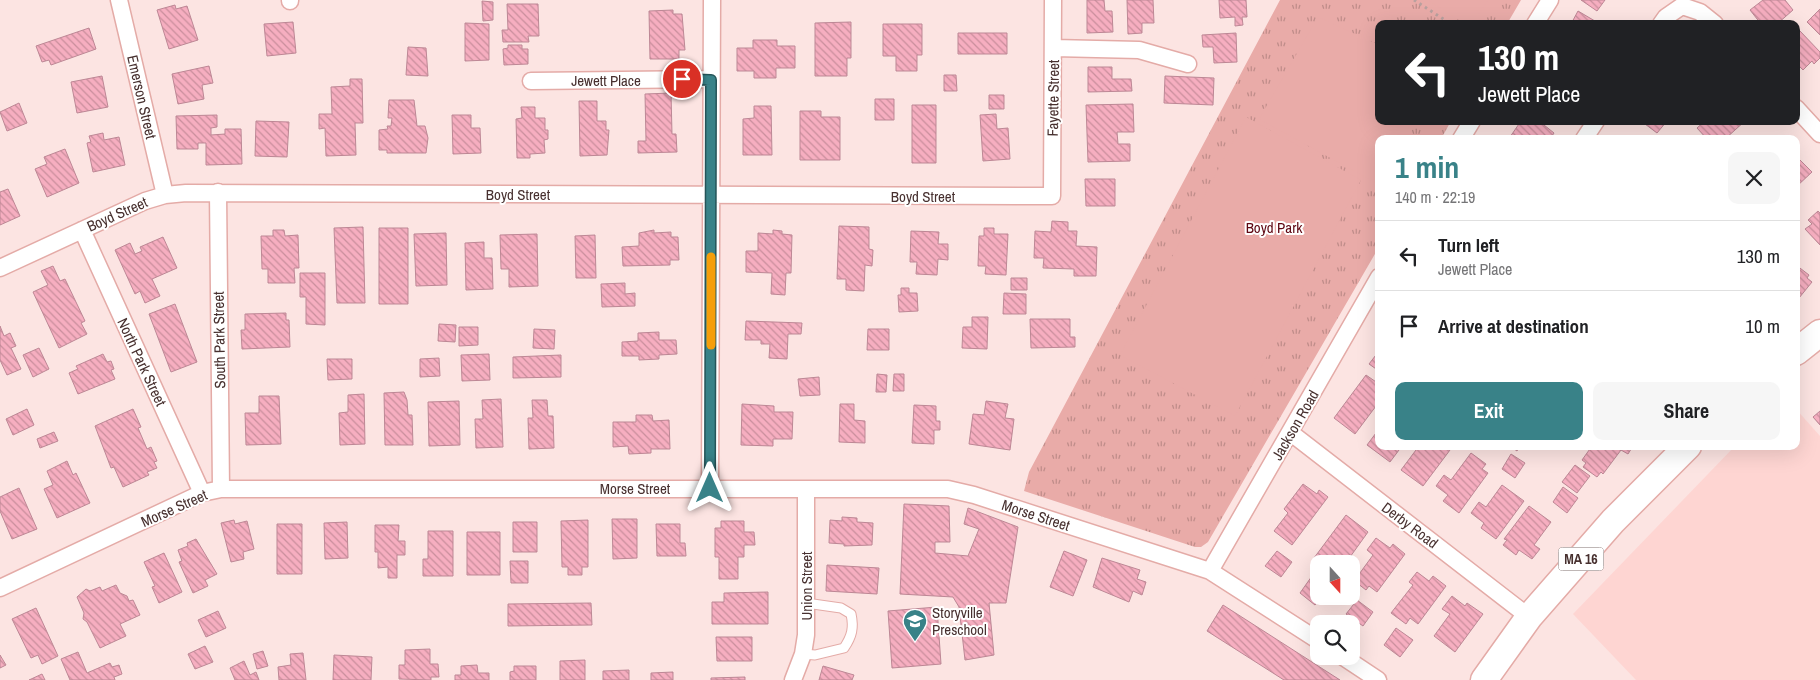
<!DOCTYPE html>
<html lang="en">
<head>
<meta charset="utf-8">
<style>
	body { margin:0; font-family:"Archivo Narrow",sans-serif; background:#f6f6f6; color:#202124; height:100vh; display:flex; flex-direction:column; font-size:19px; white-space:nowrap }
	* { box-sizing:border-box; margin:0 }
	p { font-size:16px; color:#757577 }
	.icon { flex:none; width:28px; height:28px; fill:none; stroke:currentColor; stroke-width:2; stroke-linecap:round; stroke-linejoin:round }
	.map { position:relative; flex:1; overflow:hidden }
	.sheet { position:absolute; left:1375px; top:135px; width:425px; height:315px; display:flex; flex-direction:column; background:#fff; border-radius:10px; box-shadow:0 5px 20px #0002 }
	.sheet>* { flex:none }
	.guide { position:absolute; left:1375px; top:20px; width:425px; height:105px; border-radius:10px; box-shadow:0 5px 20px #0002; background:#202124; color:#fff; overflow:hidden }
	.needle { width:32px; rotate:159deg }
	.tools { position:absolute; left:1310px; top:555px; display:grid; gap:10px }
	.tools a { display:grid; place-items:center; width:50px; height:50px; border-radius:10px; background:#fff; box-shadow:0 5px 20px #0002; font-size:25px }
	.pin { position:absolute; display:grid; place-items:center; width:42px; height:42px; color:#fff; margin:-21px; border:2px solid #fff; border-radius:50%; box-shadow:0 1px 5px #0007 }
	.me { position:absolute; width:55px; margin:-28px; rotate:0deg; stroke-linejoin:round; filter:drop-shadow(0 0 4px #0008) }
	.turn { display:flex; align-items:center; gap:18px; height:105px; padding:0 20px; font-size:22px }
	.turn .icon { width:65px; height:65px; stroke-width:2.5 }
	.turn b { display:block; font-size:35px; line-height:42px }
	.round { display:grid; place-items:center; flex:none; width:52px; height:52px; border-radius:10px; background:#f6f6f6 }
	.head { display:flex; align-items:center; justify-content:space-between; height:85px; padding:0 20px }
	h1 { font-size:30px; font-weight:700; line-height:38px; color:#398288 }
	.action { display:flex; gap:10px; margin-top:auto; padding:10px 20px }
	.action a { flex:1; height:58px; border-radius:10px; background:#398288; color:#fff; font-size:20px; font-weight:700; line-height:58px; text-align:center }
	.action a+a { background:#f6f6f6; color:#202124 }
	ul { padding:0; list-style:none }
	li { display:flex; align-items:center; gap:15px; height:70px; padding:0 20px; border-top:1px solid #e0e0e0 }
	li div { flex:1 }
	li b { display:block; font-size:19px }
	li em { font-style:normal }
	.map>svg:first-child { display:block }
</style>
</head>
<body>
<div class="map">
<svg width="1820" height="680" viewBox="0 0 1820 680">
	<defs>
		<pattern id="park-tufts" width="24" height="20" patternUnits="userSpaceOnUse" patternTransform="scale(1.25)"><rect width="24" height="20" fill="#e9aba8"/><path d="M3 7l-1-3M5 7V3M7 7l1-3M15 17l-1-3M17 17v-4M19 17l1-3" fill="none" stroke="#bf8c89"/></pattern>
		<pattern id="building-back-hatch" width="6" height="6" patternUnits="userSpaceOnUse" patternTransform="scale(1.25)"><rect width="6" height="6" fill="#f6aec0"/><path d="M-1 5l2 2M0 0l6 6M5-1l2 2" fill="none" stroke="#c98e9c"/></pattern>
	</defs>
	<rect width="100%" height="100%" fill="#fce4e2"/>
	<path fill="#fed5d2" d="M1796,409L1820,436V680H1636L1573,614L1735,446H1796Z"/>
	<path fill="url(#park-tufts)" d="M1280,0H1521L1507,24H1379V121H1451L1441,139H1379V247L1208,542L1201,547H1195L1024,491L1029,472Z"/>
	<path fill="#e9aba8" d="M1428,0H1488L1472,24H1465Z
		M1318,17L1379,45V121H1412L1403,139H1379L1378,184L1259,119Z
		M1246,117L1361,180L1235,416L1120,355Z"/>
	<path fill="url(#building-back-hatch)" stroke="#bd8795" d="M1087,0H1104L1105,11H1112L1113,32L1087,33Z
		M1127,0H1153L1154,23H1142V33L1128,34Z
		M1219,0H1246L1247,17H1242L1243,25L1235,26V17L1220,18Z
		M1581,0H1605L1597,11Z
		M1763,0H1785L1793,10L1777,24H1761L1750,10Z
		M482,1L493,2V20L483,21Z
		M507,4H538L539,36H528L529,42H503L502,30H508Z
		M175,5L176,9L187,6L198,40L169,49L157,10Z
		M1820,9V35L1807,22Z
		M673,10V14H682L685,50H679V59H650L649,11Z
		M1578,11L1600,24H1571Z
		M293,22L296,53L267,56L264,24Z
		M851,22V58H847V76H815V23Z
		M465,23L489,24V60L465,61Z
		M883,24H922V55H917V71H896V56H883Z
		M89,28L96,49L51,65L49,60L42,62L36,46Z
		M1800,31L1820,52V58L1814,64L1812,61L1803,70L1796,63V34Z
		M958,33H1007V54H958Z
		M1236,33L1237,62L1214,63L1213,47H1203L1202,35Z
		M753,40H777V46H795V68H776V78H754V71H737V48H753Z
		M508,45H522V49H528V64L504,65L503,49L508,48Z
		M408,47L426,48L428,76L406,75Z
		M209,66L213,83L202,85L204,99L178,104L172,74Z
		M1088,67H1112V79H1131L1132,91L1088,92Z
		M944,75H956L957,91H944Z
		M102,76L108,107L77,113L71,82Z
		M1165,76L1214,78L1213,105L1164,103Z
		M350,79H362L363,123H355L356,155L326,156L325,128L319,129V114H332L331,87L350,86Z
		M671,93L672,134H676L677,152L638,153V141H646L645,94Z
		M989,95H1004V109H989Z
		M875,99H894V120H875Z
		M389,100H414L417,126H425L428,138L426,153H387V150H379V130L388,129L387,126H391L392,118H388Z
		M579,101H597V121H606V130H609L607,155L580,156Z
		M19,103L27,123L7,131L0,112Z
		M1133,104L1134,132H1117L1118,144H1130V161L1088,162L1086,105Z
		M912,105H936V163H912Z
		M754,106H771L772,155H743V119L754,118Z
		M521,107H535V118H545V130H548V139L544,140L545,153L530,154V158H517L516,119L522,118Z
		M800,111H821V117H840V160H800Z
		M996,114L997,129L1008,128L1010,159L983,161L980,115Z
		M217,115V127L211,128V135L225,134V129H241L242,164L206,165V143H198V149H177L176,116Z
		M452,115H471V128H480L481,153L453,154Z
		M256,121L289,122L287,157L255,156Z
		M1521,121H1539L1554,133L1550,139H1513L1510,137Z
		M1641,121H1667L1657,133Z
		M1705,121H1745L1725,139H1707L1697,128Z
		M103,133L104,140L119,137L125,165L93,172L87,143L91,142L89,136Z
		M65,149L79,183L47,197L35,169L47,164L44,157Z
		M1796,156L1812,172L1796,187Z
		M1085,179H1115V206H1086Z
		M8,189L20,216L0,225V192Z
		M1818,211L1820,213V245L1805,229L1812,224L1808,220Z
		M1052,221L1068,222V231H1077L1076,246L1097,247L1096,276H1074V269L1043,268L1044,258H1034L1035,231L1051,232Z
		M839,226L869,227V249L873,250L872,266L865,265L864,291L846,290V279H837Z
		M363,227L365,303H337L334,228Z
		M379,228H408V304H379Z
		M984,228H994V234H1008L1006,275L985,274L986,266H978L979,236H984Z
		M273,230H284L285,236L298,235L299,268H294L295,283H268V269H262L261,236H273Z
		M654,230V233L671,232V237H678L679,260H670V265L623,266L622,247L639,246V233Z
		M773,230L782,231V234L792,235L791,273H786L785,295L771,294L772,273L746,272V251H758V233L773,234Z
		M911,231L939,232L938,244H948V260L938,259L937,275L916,274L917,262H910Z
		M446,233L447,285L416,286L414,234Z
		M537,234L538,286L509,287V269H501L500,235Z
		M595,235L596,278H576L575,236Z
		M163,237L177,268L152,279L160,296L145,303L140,291L135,294L115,250L130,243L135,254L142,251L140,247Z
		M484,242V258H492L493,289L466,290L465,243Z
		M1796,265L1809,275L1807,278L1812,282L1799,298L1796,295Z
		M53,266L60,281L65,279L85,321L81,323L87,334L59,348L33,292L48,285L41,271Z
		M300,273H325V325L306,324V297H300Z
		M1011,278H1027V290H1011Z
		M625,283V294L635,293V306L602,307L601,284Z
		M901,288H909V293H917L918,311L899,312L898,295H901Z
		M1004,293L1026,294V314H1003Z
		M175,304L197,362L171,372L149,314Z
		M286,313V320H289L290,347L242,349L241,330H245V314Z
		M972,317H988L987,349L962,348L963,327H972Z
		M1030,319H1070V337H1075V347L1031,348Z
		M746,321L802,323L801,334H788L787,359L769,358L770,344H761V340H745Z
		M439,324L456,325L455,342L438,341Z
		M0,326L4,336L10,333L16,346L11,348L21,369L7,375L0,360Z
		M459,327H478V345L459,346Z
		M534,329L555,330L554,349L533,348Z
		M868,329H889V350H867Z
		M659,332V340H676L677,354L659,355V359L639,360V356H622V342L638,341V333Z
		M39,348L49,369L33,377L23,355Z
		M1379,351V371L1369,364Z
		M103,354L107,362L111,361L114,369L111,370L115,379L78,394L69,373L78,369L76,366Z
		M489,354L490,380L462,381L461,355Z
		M561,355V377L513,378V357Z
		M439,358L440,376L420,377V359Z
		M327,359H352V379L328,380Z
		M877,374L887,375L886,392H876Z
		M894,374H904V391H893Z
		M1366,375L1379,384V402L1355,434L1334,418Z
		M819,377L820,395L800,396L798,379Z
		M404,392L407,400L408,415H412L413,445H385L384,393Z
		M364,394L365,444L340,445L339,413L348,412V395Z
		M259,396H279L281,444L246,445L245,413H259Z
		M501,399L503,447L476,448L475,419H483L482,400Z
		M532,400H547L548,416H553L554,448L529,449L528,418H533Z
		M459,401L460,445L429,446L428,402Z
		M986,401L1008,404L1005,418L1014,419L1010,450L969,444L973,414L984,415Z
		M742,404L774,406V412H793L792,439H773V446L741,445Z
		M840,404H854V420L865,421V443L839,442Z
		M914,405L936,406V421H940V430H934V444L912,443Z
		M27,409L34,425L13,435L6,419Z
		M133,409L141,427L138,428L147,449L151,447L157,461L154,462L157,468L147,472L149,475L123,487L114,467L111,468L95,426Z
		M1820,411V425L1813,417Z
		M636,415H652L653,421L669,420L670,449H651V453L629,454L628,446L613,447V422H636Z
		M1379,429V446H1402L1390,462L1367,445Z
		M54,432L58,441L40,448L37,439Z
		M1419,446H1453L1423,486L1401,470Z
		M1510,446H1520L1517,451Z
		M1592,446H1633L1628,454L1621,450L1603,474L1601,472L1597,477L1583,467L1586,463L1582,460Z
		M1471,453L1486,464L1482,469L1488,473L1459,513L1443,501L1448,495L1436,486L1444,475L1451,480Z
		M1511,454L1525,463L1515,478L1502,469Z
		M67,461L73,475L76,473L90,503L57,518L44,489L53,485L47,471Z
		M1575,465L1590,476L1577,493L1562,482Z
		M1303,484L1317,494L1319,490L1328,497L1292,545L1274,531L1288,513L1284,509Z
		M1502,485L1524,501L1496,539L1481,528L1484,523L1471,513L1479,502L1486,507Z
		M1563,487L1578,498L1567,513L1553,502Z
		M19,488L37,529L12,539L0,511V497Z
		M904,504L949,506L950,542H935V553L968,556L979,529L964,524L968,508L1018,527L1006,603H989L994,655L965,660L959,607L953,597L900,594Z
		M1529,506L1551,522L1534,545L1540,549L1532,559L1519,550L1516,555L1503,545L1507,540L1504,539Z
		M1346,515L1368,532L1345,564H1320L1314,558Z
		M842,517L857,518V522L873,523L872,545L844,546V544L829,543L830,520L842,521Z
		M612,519H637V558L613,559Z
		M234,520L235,524L247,521L254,549L243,552L244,559L231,562L221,523Z
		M588,520V567H582V575H568V567H562L561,521Z
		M721,521H744V532H754L755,545H744V557H738V579H719V557H715V528H721Z
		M347,522L348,558L325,559L324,523Z
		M513,522H537V552H513Z
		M277,524H302V574H277Z
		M656,524H680V543H685L686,556H657Z
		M375,525H399L398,541H405V555H397V578H388V567L378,568V552H375Z
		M428,531H453V576H423V559H428Z
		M467,532H500V575H467Z
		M1376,538L1390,548L1393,544L1405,554L1377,592L1369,586L1366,590L1357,583L1360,580L1357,577L1373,555L1367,550Z
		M196,539L217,574L205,580L208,586L193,593L179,562L182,561L178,550L188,546L187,543Z
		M1064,551L1087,560L1073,596L1050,587Z
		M1277,551L1292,562L1281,577L1265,566Z
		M164,553L182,592L159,603L152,587L155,586L144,562Z
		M1102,558L1140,570L1137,579L1146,582L1142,595L1133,591L1129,602L1093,587Z
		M510,561H528V583H511Z
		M827,565L879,568L877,594L826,591Z
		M1417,572L1429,581L1433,576L1446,586L1418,624L1410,618L1406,624L1391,613L1413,585L1409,582Z
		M1312,576L1319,581V596H1322L1315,605L1300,593Z
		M116,585L120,593L127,596L129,601L133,600L140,615L120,624L126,636L100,648L87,622L83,619L84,613L77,597L86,589L90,591L100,587L102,591Z
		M768,592V624H712V602H724V593Z
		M1452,596L1465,606L1467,603L1483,614L1455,652L1434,636L1450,614L1442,609Z
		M1357,600L1373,612L1363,626L1346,614Z
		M591,603L592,625L508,626V604Z
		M1223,605L1340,680H1284L1207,631Z
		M937,607L941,664L892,668L888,611Z
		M36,608L58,656L42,664L38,655L31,658L12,619Z
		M218,611L226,628L206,637L198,620Z
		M1396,628L1413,640L1400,657L1384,645Z
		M716,637H752V661H717Z
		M205,646L213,662L195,669L188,654Z
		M430,649V664H438L439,677H431V680L399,679V665H405V650Z
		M263,651L268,666L257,669L253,654Z
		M78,652L87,673L110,663L112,667L119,665L122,674L114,677L115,680H70L61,659Z
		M303,653L306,680H279L278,667L291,665L290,654Z
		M0,655L6,665L0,668Z
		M334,655L372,657L371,680H333Z
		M585,660V680H560V661Z
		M244,661L250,675L256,672L259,680H235L230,668Z
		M477,665L478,673H489V680H455V675H461V666Z
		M514,666H536V680H510V672L514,671Z
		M823,666L854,675L852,680H819Z
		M629,670V680H603V671Z
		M673,672V680H651V673Z
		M42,674L45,680H29Z
		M745,677V680H711V678Z"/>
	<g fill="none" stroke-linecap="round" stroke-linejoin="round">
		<g stroke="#e4aba7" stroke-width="11">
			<path id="lane" d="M803,654L815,655L844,648C852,636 854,628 851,614L841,608L806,603"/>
		</g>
		<g stroke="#e4aba7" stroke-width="19">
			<path id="street" d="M119,0L165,195
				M290,0V1
				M1535,24L1550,0
				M1661,24L1666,17L1682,6L1700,12L1715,24
				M1054,48L1139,50L1188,64
				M531,81L711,79
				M1796,108L1820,134
				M1461,139L1472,121
				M1584,139L1596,121
				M218,192L221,489
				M82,230L202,493
				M0,268L145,201L165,195L186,193L1052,196L1053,0
				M1291,433L1529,617
				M710,488L712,0
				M1210,571L1379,277
				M0,588L202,493L221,489H948L974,495L1210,571L1319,641
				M1342,656L1378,680
				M793,680L803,654L806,635V489"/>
		</g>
		<g stroke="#e4aba7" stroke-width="29">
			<path id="primary" d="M1796,352L1820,333
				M1484,680L1529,617L1613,521L1688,446"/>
		</g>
		<path stroke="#b8a09e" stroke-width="3" stroke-dasharray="2.5 4" stroke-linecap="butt" d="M1414,0L1451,24"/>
		<use href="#lane" stroke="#fff" stroke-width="9"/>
		<use href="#street" stroke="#fff" stroke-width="16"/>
		<use href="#primary" stroke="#fff" stroke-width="26"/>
	</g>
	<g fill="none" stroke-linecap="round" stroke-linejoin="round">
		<g stroke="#255458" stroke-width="12">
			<path id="route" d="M682,79L711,80L710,488"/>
		</g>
		<use href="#route" stroke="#398288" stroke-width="9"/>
		<path stroke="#f59e0b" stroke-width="9" d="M711,345V257"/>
	</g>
	<defs>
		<g id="school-pin" transform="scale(1.25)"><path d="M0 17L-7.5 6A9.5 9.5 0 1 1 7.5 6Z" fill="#398288" stroke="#fff"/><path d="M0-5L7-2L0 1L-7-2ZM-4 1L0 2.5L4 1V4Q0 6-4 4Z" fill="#fff"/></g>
	</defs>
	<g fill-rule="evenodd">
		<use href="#school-pin" x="915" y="621"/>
	</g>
	<g text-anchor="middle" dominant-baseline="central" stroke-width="4" stroke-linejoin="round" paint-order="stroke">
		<rect fill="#fff" stroke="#7e6e6d" stroke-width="1" x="1558.5" y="547.5" width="45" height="23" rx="4"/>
		<g font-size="14" font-weight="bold" fill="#47302f">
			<text x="1581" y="559">MA 16</text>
		</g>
		<g font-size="15" fill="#47302f" stroke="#fff">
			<text x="606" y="80">Jewett Place</text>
			<text transform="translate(142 97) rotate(77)">Emerson Street</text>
			<text transform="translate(1053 98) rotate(-89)">Fayette Street</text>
			<text x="518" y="194">Boyd Street</text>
			<text x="923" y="196">Boyd Street</text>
			<text transform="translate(117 214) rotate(-24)">Boyd Street</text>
			<text transform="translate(219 340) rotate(-91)">South Park Street</text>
			<text transform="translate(142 362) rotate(65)">North Park Street</text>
			<text transform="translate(1295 425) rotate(-60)">Jackson Road</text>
			<text x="635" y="488">Morse Street</text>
			<text transform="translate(174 508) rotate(-24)">Morse Street</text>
			<text transform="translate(1036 515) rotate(18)">Morse Street</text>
			<text transform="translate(1410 525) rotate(37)">Derby Road</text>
			<text transform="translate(806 586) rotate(-90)">Union Street</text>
		</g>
		<g font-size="15" fill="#5e0611" stroke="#fff">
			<text x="1274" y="227">Boyd Park</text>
		</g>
		<g font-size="15" fill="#47302f" stroke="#fff" text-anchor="start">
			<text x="932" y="612">Storyville<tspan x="932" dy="17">Preschool</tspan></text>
		</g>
	</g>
</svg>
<div class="tools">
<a><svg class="needle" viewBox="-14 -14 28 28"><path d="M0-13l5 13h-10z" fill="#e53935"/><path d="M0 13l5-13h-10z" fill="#757577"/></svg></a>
<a><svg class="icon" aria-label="search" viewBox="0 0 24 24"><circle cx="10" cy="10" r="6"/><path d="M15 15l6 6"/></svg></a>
</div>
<div class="pin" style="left:682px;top:79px;background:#d93025"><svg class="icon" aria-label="arrive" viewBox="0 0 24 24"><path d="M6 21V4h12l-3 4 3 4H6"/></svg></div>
<svg class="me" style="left:710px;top:488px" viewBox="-20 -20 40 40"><path d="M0-17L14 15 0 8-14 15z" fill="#398288" stroke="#fff" stroke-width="4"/></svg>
<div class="guide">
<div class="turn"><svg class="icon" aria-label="left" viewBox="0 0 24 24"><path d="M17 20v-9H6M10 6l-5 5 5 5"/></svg><div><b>130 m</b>Jewett Place</div></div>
</div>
<section class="sheet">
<div class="head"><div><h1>1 min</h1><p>140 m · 22:19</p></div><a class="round"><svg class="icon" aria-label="close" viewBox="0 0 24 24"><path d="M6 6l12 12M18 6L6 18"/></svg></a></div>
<ul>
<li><svg class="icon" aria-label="left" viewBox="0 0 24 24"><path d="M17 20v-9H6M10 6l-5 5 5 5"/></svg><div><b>Turn left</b><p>Jewett Place</p></div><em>130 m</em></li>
<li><svg class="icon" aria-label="arrive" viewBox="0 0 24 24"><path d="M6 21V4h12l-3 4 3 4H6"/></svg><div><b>Arrive at destination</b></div><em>10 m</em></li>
</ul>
<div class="action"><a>Exit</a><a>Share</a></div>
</section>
</div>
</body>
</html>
